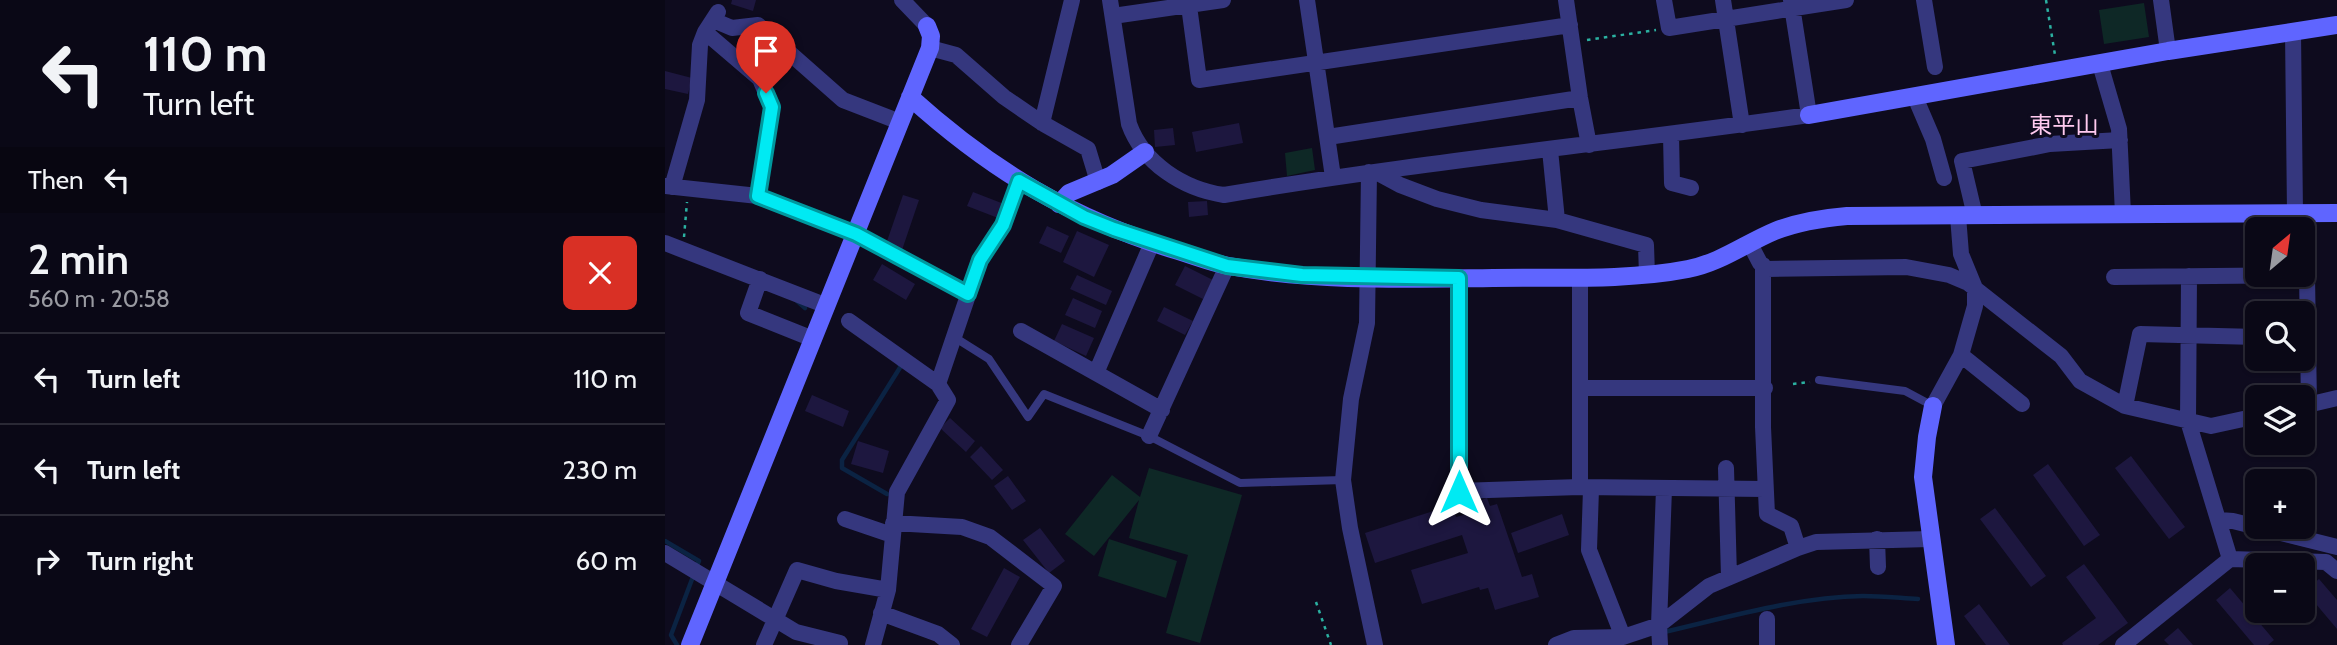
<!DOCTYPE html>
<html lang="en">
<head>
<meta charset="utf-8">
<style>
	body { margin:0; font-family:Cabin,"Noto Sans JP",sans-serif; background:#181623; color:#f1f3f6; height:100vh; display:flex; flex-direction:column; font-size:26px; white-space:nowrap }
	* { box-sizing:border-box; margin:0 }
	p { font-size:23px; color:#999aa1 }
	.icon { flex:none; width:38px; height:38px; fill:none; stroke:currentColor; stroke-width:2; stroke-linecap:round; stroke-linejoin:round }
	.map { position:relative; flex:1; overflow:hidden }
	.panel { display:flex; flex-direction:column; background:#0a0816; width:665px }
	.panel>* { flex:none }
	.hud { background:#0a0816; color:#f1f3f6; overflow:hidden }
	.needle { width:46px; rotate:29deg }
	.controls { position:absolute; left:1580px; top:217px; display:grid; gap:14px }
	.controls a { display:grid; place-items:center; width:70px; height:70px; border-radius:10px; background:#0a0816; box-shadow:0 2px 5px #0004,0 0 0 2px #2a2935; font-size:35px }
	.pin { position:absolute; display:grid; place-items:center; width:60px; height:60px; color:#fff; margin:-72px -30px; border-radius:50% 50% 50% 0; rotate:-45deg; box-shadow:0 0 7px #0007 }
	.pin .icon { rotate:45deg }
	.me { position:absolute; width:77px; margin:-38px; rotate:0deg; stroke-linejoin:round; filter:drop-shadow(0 0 5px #0008) }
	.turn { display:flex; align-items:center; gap:24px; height:147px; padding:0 28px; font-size:32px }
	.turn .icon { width:91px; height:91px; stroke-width:2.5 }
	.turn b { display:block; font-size:49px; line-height:60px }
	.then { display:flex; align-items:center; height:66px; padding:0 28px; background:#0003; gap:14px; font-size:26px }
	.round { display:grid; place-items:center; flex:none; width:74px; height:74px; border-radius:10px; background:#181623 }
	.head { display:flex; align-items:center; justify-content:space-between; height:119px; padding:0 28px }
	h1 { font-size:42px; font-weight:600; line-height:52px }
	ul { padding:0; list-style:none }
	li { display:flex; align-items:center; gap:21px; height:91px; padding:0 28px; border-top:2px solid #2a2935 }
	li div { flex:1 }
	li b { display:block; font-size:26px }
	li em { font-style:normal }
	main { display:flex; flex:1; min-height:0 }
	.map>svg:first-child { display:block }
</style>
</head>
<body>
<main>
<section class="panel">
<div class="hud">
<div class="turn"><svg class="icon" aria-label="left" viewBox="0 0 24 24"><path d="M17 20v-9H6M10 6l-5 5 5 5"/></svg><div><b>110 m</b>Turn left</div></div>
<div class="then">Then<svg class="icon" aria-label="left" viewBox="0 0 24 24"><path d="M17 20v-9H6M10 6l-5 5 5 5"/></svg></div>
</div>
<div class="head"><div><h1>2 min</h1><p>560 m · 20:58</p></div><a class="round" style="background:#d93025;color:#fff"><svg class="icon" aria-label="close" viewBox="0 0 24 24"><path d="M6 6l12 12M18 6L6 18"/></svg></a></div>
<ul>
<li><svg class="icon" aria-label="left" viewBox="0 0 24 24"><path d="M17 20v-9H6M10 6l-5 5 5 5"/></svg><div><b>Turn left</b></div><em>110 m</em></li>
<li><svg class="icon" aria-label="left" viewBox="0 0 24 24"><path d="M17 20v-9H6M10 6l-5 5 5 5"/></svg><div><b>Turn left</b></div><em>230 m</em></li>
<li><svg class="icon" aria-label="right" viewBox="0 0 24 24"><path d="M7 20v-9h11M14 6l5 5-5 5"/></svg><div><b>Turn right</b></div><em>60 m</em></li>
</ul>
</section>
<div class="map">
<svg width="1672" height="645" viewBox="0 0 1672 645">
	<rect width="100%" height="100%" fill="#0e0b1e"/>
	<path fill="#0e2826" d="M1479,3L1484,37L1439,44L1434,10Z
		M647,148L650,170L622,176L620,153Z
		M484,468L577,495L535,643L501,633L523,555L464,538L474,500L429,556L400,534L447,475L475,497Z
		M444,539L512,561L501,598L433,576Z"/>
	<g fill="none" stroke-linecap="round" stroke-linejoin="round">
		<path stroke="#0b2343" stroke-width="4.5" d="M131,300L140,308
			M222,494L177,468V460L236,366L234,364
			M0,541L34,561L32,566
			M999,632C1064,617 1132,597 1198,596C1216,596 1235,598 1253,599
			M12,645L6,635L29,574"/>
	</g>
	<path fill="#1d173f" d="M67,0H91L88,11L66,4Z
		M91,35L106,47L94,62L78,50Z
		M110,51L122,61L111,75L99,65Z
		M0,71L27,78L23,94L0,89Z
		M574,123L578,143L531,152L527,132Z
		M508,128L510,145L490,147L489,130Z
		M308,192L339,204L333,218L302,206Z
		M238,195L254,200L237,250L221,244Z
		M542,201L543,215L524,217L523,202Z
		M382,226L404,236L396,253L374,243Z
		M412,231L444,245L429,277L398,262Z
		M217,264L250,284L241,300L208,280Z
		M520,266L548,280L538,299L510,285Z
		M412,275L447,291L441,305L405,289Z
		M408,298L437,311L430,328L400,315Z
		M499,307L528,321L520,335L492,321Z
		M397,324L429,338L421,356L389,341Z
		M147,395L184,411L178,427L140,411Z
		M285,418L310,441L301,452L275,428Z
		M193,441L224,451L218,473L186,464Z
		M316,446L338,470L327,480L305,457Z
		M1466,456L1520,527L1504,539L1450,468Z
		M1383,464L1435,535L1419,546L1368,475Z
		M343,476L361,501L347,510L329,486Z
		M822,498L825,506L832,504L857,577L867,574L874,597L830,610L823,588L815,590L814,587L757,604L746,570L803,553L797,535L710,563L700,533L787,505L791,517L802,514L799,506Z
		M1330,508L1381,576L1366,587L1315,519Z
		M897,514L904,535L853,553L846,533Z
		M375,528L400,561L384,573L358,540Z
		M1419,564L1463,623L1433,645H1398L1397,643L1431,618L1401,577Z
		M339,568L355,577L322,637L306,629Z
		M1654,579L1672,600V629L1640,591Z
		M1565,588L1609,640L1603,645H1589L1551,600Z
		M1314,604L1345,645H1321L1299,616Z
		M1513,628L1528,645H1504L1499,640Z"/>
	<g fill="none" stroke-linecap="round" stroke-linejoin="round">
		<path stroke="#2bb1a1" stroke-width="2.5" stroke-dasharray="3.5 5" stroke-linecap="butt" d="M1381,0L1390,55
			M922,40L991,30
			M19,237L22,202
			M1128,384L1145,382
			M651,602L666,645"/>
		<path stroke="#35377e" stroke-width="8" d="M289,337L324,359L363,417L379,394L484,436L575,483L678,480
			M1154,380L1240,391L1268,406"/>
		<path stroke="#35377e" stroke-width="16" d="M237,0L262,26
			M445,0L464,124C478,163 518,189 559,195C753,162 949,143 1144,115L1126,0
			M642,0L668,177
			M901,0L915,98L924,145
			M999,0L1004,28L1181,0
			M1058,0L1077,125
			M1259,0L1270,67
			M1496,0L1503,51
			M524,6L534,80L905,25
			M53,12L40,32L95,79L107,107L93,196
			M448,16L558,0
			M48,20L67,28L93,25L178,100L235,122
			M1628,32L1630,214
			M265,48L291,55L339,97L377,123L423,149L433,182
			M1435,64L1454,129L1458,214
			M1250,97L1268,139L1279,178
			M377,123L407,0
			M1006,135L1007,183L1026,188
			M663,137L915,98
			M885,150L892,220
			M704,172L702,323L686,399L678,480L685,528L710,645
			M711,172L735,185L772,199L816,210L892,220L981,245L982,275
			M0,186L93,196L191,234L303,294
			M7,187L32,100L35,45L40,32
			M1310,216L1297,161L1385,144L1455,140
			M0,243L162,306
			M1085,244L1095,263L1102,269L1241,267L1284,275L1303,283L1396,356L1415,381L1460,406L1546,426L1592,416
			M1098,265V427L1102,514L1126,526L1133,548
			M1524,276L1523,421L1565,559
			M915,277V487
			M1449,277L1642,275L1644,405
			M794,278V491L915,487L1100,489
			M95,279L83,313L148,339
			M184,321L273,384
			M356,331L497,410
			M1296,355L1357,404
			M431,373L487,243
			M916,388H1100
			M1268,406L1296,355L1310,306V288L1296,254L1293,216
			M1460,406L1475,334L1592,337
			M1638,406L1672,398
			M484,436L562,266
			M1061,468L1064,577
			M926,489L924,550L958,637
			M180,519L227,535
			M1554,520L1568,521L1672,547
			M228,523L297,527L325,537L389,586L354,645
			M1212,539L1213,567
			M0,553L131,632L175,643
			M216,613L273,634L287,645
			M1102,619V645
			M99,645L132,570L171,581L223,590
			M208,645L223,590L232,492L283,400L273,384L315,260L338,225L354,181
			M891,645L909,638L958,637L994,625L1044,586L1133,548L1151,542L1265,539
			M995,645L994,625L999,489
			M1458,645L1565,559L1661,562L1672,571"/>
		<path stroke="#5f65ff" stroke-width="18" d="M245,97C327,171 407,219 513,251C530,256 547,263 564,266C650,282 740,279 828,278C890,277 962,281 1023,269C1055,263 1081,243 1110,231C1133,222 1158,218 1182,216L1672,213
			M1144,115L1503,51L1672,25
			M394,204L404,193L447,175L480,152
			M1268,406L1262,437L1258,477L1281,645
			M25,645L265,48L266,36L262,26"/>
	</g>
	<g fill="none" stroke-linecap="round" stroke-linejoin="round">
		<g stroke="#00989e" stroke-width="18">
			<path id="route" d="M101,93L107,107L93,196L191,234L303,294L315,260L338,225L354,181L419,217L449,229L562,266L637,275L794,278V492"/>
		</g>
		<use href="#route" stroke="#00eaf3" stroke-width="12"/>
	</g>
	<g text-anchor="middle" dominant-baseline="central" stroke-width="6" stroke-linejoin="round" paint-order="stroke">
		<g font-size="23" fill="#ffcaef" stroke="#0e0b1e">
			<text x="1399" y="125">東平山</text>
		</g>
	</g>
</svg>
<div class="controls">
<a><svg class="needle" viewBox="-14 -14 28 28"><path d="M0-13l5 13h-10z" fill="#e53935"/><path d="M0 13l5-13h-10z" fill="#999aa1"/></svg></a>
<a><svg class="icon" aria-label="search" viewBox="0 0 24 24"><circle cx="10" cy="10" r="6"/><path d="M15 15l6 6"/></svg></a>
<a><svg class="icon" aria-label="layers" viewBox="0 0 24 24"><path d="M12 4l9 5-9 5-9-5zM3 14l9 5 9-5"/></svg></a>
<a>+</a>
<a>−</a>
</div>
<div class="pin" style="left:101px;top:93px;background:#d93025"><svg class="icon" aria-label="arrive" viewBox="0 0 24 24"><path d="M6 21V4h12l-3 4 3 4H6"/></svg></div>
<svg class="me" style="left:794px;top:492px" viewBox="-20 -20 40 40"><path d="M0-17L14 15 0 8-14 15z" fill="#00eaf3" stroke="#fff" stroke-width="4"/></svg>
</div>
</main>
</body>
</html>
